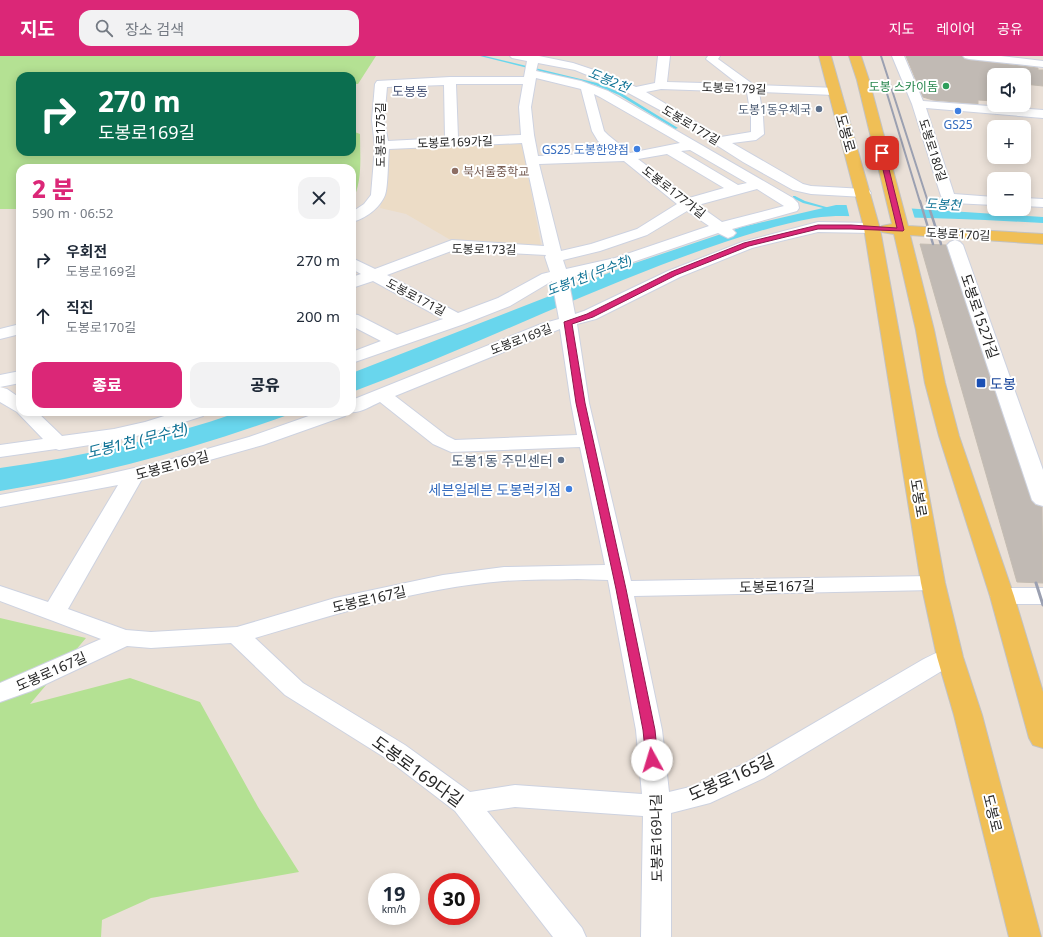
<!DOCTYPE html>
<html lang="ko">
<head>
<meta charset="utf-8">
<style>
	body { margin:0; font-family:"Noto Sans","Noto Sans KR",sans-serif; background:#f2f2f3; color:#1f2937; height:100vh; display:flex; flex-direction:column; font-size:15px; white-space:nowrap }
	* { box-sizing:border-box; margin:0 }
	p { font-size:13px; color:#747a83 }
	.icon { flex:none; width:22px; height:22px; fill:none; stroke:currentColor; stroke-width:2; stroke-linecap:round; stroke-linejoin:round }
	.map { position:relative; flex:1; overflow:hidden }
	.drawer { position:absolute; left:16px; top:108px; width:340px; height:252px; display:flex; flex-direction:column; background:#fff; border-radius:12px; box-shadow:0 2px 10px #0003 }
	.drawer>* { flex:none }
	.guide { position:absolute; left:16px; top:16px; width:340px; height:84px; border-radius:12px; box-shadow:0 2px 10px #0003; background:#0b6e4f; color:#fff; overflow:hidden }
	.fabs { position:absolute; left:987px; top:12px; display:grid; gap:8px }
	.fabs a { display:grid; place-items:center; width:44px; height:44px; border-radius:8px; background:#fff; box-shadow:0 2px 10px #0003; font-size:20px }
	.speed { position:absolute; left:368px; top:817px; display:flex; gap:8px; font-size:20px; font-weight:700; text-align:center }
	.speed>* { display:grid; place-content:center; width:52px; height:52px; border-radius:50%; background:#fff; box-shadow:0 2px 10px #0003; line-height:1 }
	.speed small { font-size:10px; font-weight:400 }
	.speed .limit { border:6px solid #d22; background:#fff; color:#111 }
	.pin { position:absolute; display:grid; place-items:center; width:34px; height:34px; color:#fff; margin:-17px; border-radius:8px; box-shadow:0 2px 6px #0006 }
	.me { position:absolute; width:44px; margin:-22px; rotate:354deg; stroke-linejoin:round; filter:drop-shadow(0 0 3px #0008) }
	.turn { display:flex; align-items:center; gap:14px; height:84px; padding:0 16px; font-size:18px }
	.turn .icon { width:52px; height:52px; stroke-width:2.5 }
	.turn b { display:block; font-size:28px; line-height:34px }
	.round { display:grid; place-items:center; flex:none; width:42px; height:42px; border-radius:12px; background:#f2f2f3 }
	.headline { display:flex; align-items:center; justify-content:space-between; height:68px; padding:0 16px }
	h1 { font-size:24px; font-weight:800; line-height:30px; color:#db2777 }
	.button { display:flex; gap:8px; margin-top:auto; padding:8px 16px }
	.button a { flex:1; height:46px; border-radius:12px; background:#db2777; color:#fff; font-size:16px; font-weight:800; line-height:46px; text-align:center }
	.button a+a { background:#f2f2f3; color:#1f2937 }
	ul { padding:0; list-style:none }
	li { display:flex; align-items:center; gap:12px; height:56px; padding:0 16px }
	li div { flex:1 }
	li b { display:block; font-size:15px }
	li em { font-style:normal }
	header { display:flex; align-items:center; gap:24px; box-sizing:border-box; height:56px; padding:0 20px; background:#db2777; color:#fff }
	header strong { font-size:19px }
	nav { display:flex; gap:22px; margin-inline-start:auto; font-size:14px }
	.search { width:280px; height:36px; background:#f2f2f3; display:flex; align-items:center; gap:10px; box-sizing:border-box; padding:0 14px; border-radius:12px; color:#747a83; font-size:15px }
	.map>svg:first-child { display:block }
</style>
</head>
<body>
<header>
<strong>지도</strong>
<div class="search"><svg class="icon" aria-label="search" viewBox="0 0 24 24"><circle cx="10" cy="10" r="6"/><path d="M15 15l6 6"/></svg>장소 검색</div>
<nav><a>지도</a><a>레이어</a><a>공유</a></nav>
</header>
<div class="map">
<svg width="1043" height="881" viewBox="0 0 1043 881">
	<rect width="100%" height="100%" fill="#eae0d7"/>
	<path fill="#ecdcc6" d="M522,86L541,189L454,186L406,158L380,152L383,138L382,91Z"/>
	<path fill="#b4e193" d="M0,0H376L358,28H352V20H20V96H352V75L360,78C360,101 363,125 352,146V112H20V153H0Z
		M0,562L86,582L30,648L130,622L200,646L258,751L299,816L151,842L102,864L101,881H0Z"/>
	<path fill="#69d6ed" d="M836,149H858L1043,161V167C991,164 939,162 887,161C863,161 838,158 814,162C764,171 709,191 661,209C557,249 457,297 352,336V317L629,209L742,171Z
		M239,356H296C200,391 101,419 0,435V412C80,401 162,383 239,356Z"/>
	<path fill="#eae0d7" d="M846,147L911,150L915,163H850Z"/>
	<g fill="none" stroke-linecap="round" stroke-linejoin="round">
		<path fill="#69d6ed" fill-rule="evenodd" d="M480,0H485L597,27L621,37L678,72L675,73L619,39L595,29Z
			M793,140H795L805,145L833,153L831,154L803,147L793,142Z"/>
	</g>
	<path fill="#c1bab4" stroke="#c4bcb2" d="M906,0H962L964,3L969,4L1038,12V14H1043V30L1024,28V19H994V45L978,44V48L933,44L923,41Z
		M920,188L946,189L1031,444L1035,449L1042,451L1043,527L1017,526Z"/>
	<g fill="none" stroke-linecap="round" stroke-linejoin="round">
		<g stroke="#cdd2e0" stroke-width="2">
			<path id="minor" d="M510,0H539L573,7L603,17L636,31L655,27L658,0H670L667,26L738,28L706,3L708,0H720L718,3L754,29L838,32L840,35L838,38L834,39L759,36L763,61L764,78L756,84L732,87L803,128L811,130L864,133L869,134L871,137L869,140L864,141L811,138L793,134L743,106L671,60L621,33L575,14L538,7L536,15L581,25L608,35L793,142L798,147L799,152L797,155L732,173L736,177L733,180L728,182L718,177L627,208L568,222L575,258L584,255L668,215L742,186L818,166L872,167L877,169L880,172L877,175L872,177L818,176L752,192L680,221L596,263L577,268L589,347L631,525L933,520L941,522L944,527L941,532L933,534L634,540L662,674L669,736L694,730L744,708L922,604C935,598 944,591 959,595L962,601L959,607L940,616L764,722L710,747L671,757V881H641L643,760L515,751L487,755L582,872L586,881H553L455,755L387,703L285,639L231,587L151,592L127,590L31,635L0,646V627L101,583L0,545V530L48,546L118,429L0,451V439L86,423L165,405L249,381L320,356H348L345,360L263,389L142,423L68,553L126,574L151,576L237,571L335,542L443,519L504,511L605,509L580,391L451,396L433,388L380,346C371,350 359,358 349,356H352V344L541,268L559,263L552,225L510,250L464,268L352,307V296L381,285L352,270V258L358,259L397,279L443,263L373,225L352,232V221L361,218L352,213V202L375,213L452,184L544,190L522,87L389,93C388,102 388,132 385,139C380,152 365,163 352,166V156L364,148L371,139L375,91L372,64L375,28L377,25L450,21H524L527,5L512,2ZM536,22L581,33L592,75L598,85L614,97L538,100L534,79L531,51ZM456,28H523L519,51L521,79L458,82ZM444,29L445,82L388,85L384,64L387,31ZM661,33L747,36L751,61V76L721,81L646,36ZM594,38L600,41L680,87L630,97L608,79L604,75ZM690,94L747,127L738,129L681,95ZM667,98L724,132L689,142L638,103ZM624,105L677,148L637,173L591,188L561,195L539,108ZM757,133L784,150L722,166L698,149ZM687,155L709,170L615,202L566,213L563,204L600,195L647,179ZM454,194L546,199L545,201L550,216L542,218L498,242L458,257L387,219ZM560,273L571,347L577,379L455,384L447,380L395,340ZM577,523L608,524L636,674L642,738L515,729L470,736L405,689L303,627L255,582C336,558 419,532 504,525C528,523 553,524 577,523Z
				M892,0H904L923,45L1043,54V62L926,52L954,138L994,141V149L953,147L948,146L941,140L912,48Z
				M963,0H1001L1043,5V11L969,3L965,2Z
				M1024,142L1043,143V151L1024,150Z
				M955,184L960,186L963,189L1043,414V450L1036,448L1032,444L947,189L950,186Z
				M20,268V278L0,283V273Z
				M20,315V327L0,331V319Z
				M0,331L7,333L20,342V356H37L62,380L114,373L145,366L177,356H206L203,360L150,377L114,385L59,394L56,393L0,401V389L43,383L17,356L0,346Z
				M1002,532H1043V548H1002L994,545L990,540L994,535Z"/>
		</g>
		<g stroke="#c2c2c2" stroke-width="2">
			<path id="major" d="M819,0H831L880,173L882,170L892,168L857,24L849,0H861L869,24L908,170L1043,178V188L910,179L934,274L945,327L959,380L1014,540L1043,636V692L1033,689L1029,682L990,540L939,380L925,327L916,274L894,178L882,176L880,173L945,527L963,601L982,659L1041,881H1009L954,659L937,601L921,527L864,172Z"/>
		</g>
		<use href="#minor" fill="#fff" fill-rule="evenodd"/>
		<use href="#major" fill="#f0bf56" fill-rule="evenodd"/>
		<path stroke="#9ba0b1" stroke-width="2" d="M881,0L928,146
			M885,31L920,146"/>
		<path stroke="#9ba0b1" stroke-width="2.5" d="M920,145L933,188
			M927,145L941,188"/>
		<path stroke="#9ba0b1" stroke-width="3" d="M1036,527L1043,549"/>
	</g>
	<path fill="#db2777" stroke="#8e194d" d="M882,95L885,97L904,174L903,175L851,173H818L749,190L676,219L593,261L572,268L585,347L626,533L655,674L658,704L656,707L652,709L648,707L646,704L643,674L616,533L576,347L564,266L587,258L671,216L744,187L818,169H851L897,172L879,97Z"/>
	<circle fill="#2e9e5b" stroke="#fff" stroke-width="1.5" cx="946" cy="30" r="4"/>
	<g fill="#5c6f8a" stroke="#fff" stroke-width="1.5">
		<circle cx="819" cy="53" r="4"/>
		<circle cx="561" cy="404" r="4"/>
	</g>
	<g fill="#3f7fe0" stroke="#fff" stroke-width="1.5">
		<circle cx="958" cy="55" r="4"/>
		<circle cx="637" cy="93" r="4"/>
		<circle cx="569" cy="433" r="4"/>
	</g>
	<circle fill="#8d6e63" stroke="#fff" stroke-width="1.5" cx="455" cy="115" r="4"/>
	<rect fill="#1a4fb4" stroke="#fff" stroke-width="1.5" x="976" y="322" width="10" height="10" rx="2"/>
	<g text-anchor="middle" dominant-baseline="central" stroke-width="4" stroke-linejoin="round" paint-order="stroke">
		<g font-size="12" fill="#27864d" stroke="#fff" text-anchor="end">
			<text x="938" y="30">도봉 스카이돔</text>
		</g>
		<g font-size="12" fill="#262626" stroke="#fff">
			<text transform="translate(734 32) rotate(2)">도봉로179길</text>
			<text transform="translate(691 69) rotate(31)">도봉로177길</text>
			<text transform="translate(380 79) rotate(-90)">도봉로175길</text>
			<text transform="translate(455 86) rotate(-2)">도봉로169가길</text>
			<text transform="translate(933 94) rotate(72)">도봉로180길</text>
			<text transform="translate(674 136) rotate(38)">도봉로177가길</text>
			<text transform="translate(958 178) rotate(3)">도봉로170길</text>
			<text transform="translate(484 193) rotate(1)">도봉로173길</text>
			<text transform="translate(416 241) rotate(28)">도봉로171길</text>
			<text transform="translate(521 283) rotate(-21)">도봉로169길</text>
		</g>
		<g font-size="12" fill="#4e5e75" stroke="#fff" text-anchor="end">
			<text x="811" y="53">도봉1동우체국</text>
		</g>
		<g font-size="12" fill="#366cbe" stroke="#fff">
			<text x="958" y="68">GS25</text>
			<text x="629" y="93" text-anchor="end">GS25 도봉한양점</text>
		</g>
		<g font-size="12" fill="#785e54" stroke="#fff" text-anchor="start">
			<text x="463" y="115">북서울중학교</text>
		</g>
		<g font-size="13" font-style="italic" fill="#0d7194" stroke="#fff">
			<text transform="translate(609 24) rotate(22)">도봉2천</text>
			<text transform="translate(943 148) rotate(3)">도봉천</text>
			<text transform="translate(589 219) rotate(-21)">도봉1천 (무수천)</text>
		</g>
		<g font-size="13" fill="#485476" stroke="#fff">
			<text x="410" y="35">도봉동</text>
		</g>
		<g font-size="14" fill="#262626" stroke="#fff">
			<text transform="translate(846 77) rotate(74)">도봉로</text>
			<text transform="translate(980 260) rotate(71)">도봉로152가길</text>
			<text transform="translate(172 409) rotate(-15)">도봉로169길</text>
			<text transform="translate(919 442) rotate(80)">도봉로</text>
			<text transform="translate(777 530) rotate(-1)">도봉로167길</text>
			<text transform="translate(369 543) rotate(-13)">도봉로167길</text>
			<text transform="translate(51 615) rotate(-24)">도봉로167길</text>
			<text transform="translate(993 757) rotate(76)">도봉로</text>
			<text transform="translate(656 782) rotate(-91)">도봉로169나길</text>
		</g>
		<g font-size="14" fill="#164399" stroke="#fff" text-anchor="start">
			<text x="990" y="327">도봉</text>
		</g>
		<g font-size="14" fill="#4e5e75" stroke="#fff" text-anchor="end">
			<text x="553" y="404">도봉1동 주민센터</text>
		</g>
		<g font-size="14" fill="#366cbe" stroke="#fff" text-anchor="end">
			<text x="561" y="433">세븐일레븐 도봉럭키점</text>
		</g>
		<g font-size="15" font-style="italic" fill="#0d7194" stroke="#fff">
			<text transform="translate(137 384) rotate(-14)">도봉1천 (무수천)</text>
		</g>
		<g font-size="17" fill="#262626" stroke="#fff">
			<text transform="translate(418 715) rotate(36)">도봉로169다길</text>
			<text transform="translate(731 721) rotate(-24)">도봉로165길</text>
		</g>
	</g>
</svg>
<div class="fabs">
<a><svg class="icon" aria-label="sound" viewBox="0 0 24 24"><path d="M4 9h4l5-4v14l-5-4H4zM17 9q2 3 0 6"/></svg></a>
<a>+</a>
<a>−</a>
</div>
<div class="speed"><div>19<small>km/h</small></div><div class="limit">30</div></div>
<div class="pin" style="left:882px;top:97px;background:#d93025"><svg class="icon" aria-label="arrive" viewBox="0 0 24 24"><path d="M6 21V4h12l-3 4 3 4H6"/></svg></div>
<svg class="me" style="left:652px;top:704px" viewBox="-20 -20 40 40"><circle r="19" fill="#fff"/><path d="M0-13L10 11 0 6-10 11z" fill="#db2777"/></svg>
<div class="guide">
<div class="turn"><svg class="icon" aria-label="right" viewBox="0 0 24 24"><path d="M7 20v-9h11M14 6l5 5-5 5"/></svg><div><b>270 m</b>도봉로169길</div></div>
</div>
<section class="drawer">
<div class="headline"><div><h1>2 분</h1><p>590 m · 06:52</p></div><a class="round"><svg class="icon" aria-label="close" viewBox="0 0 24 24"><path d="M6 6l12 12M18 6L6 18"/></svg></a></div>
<ul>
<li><svg class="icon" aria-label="right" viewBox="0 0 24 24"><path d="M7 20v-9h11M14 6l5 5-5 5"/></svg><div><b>우회전</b><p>도봉로169길</p></div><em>270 m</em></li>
<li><svg class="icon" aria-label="ahead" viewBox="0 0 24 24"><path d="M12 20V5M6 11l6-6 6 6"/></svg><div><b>직진</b><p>도봉로170길</p></div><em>200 m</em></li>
</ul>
<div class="button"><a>종료</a><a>공유</a></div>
</section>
</div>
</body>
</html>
